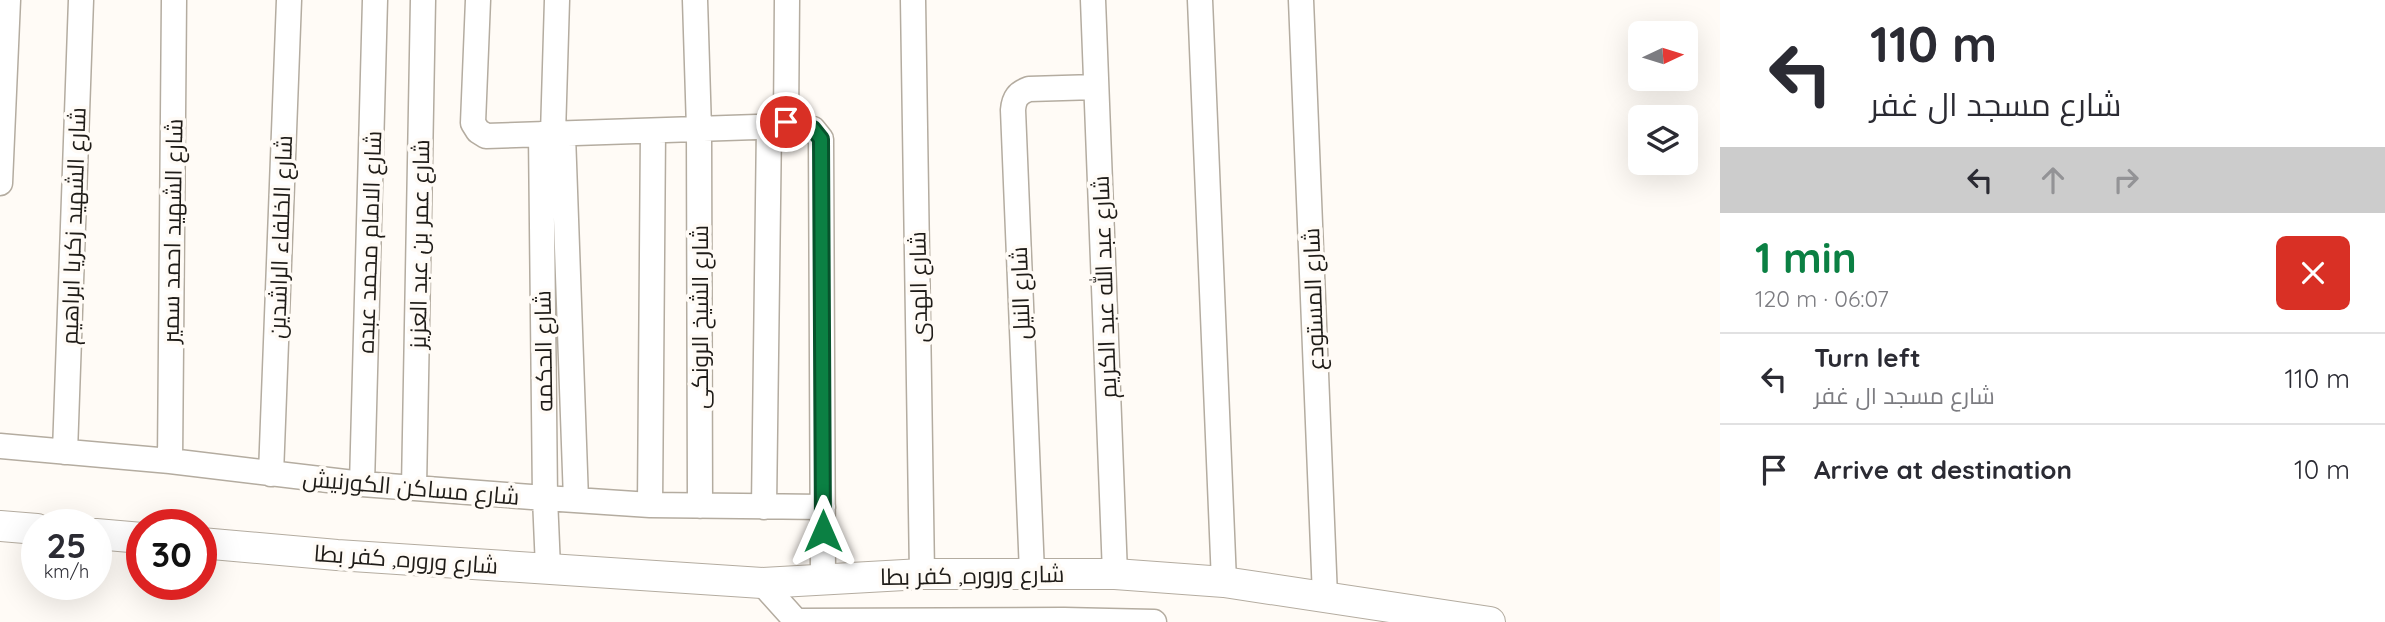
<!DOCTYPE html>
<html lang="en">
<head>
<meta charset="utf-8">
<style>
	body { margin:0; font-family:Quicksand,Cairo,sans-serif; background:#f2f2f3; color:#2b2b33; height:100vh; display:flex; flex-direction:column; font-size:26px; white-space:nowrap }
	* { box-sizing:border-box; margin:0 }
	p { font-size:23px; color:#7c7c81 }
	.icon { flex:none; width:38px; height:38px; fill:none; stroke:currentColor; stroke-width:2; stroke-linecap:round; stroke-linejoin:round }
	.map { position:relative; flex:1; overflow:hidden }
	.sheet { display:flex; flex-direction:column; background:#fff; width:665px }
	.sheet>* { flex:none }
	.guide { background:#fff; color:#2b2b33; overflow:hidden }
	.needle { width:46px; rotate:86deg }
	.tools { position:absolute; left:1628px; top:21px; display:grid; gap:14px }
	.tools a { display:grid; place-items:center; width:70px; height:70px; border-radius:10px; background:#fff; box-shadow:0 7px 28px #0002; font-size:35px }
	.speed { position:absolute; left:21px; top:509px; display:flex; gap:14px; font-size:35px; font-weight:700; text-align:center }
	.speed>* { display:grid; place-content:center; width:91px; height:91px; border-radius:50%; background:#fff; box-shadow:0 7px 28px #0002; line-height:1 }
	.speed small { font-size:18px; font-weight:400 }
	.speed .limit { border:10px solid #d22; background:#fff; color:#111 }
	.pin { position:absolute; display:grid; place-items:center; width:60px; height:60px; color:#fff; margin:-30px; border:4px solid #fff; border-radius:50%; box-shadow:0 2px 7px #0007 }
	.me { position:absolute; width:77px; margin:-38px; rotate:0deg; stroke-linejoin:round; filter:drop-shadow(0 0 5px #0008) }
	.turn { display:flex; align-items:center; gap:24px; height:147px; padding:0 35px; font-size:32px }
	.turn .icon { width:91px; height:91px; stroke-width:2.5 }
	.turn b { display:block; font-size:49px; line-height:60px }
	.lanes { display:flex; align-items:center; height:66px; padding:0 35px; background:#0003; justify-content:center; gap:35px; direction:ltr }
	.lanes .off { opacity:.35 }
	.round { display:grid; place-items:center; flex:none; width:74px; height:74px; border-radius:10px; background:#f2f2f3 }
	.overview { display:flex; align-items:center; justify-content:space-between; height:119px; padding:0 35px }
	h1 { font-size:42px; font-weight:700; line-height:52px; color:#0b8043 }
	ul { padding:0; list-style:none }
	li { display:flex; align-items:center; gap:21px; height:91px; padding:0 35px; border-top:2px solid #e1e1e2 }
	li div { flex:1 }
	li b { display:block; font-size:26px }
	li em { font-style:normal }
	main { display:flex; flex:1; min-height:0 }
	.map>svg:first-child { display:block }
</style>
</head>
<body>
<main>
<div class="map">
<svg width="1720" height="622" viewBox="0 0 1720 622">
	<rect width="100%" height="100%" fill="#fffbf6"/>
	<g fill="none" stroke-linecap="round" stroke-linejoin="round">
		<g stroke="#b4aca0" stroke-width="27">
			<path id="minor" d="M478,0L473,123L478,131L486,136L788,126
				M695,0L699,129L700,506
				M787,0L786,122L791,128L813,129L821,139L823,579
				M913,0L922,574
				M1093,0L1115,574
				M1200,0L1224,582
				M1301,0L1325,597
				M541,134L545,498L548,568
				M553,134L557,0
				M563,135L576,500
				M0,183L8,0
				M0,446L170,461L362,484L545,498L650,505L823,507
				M65,452L81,0
				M170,461L174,0
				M271,474L289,0
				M362,484L375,0
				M414,488L423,0
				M650,505L653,131
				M764,507L769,126
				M1032,573L1013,110C1014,98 1018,93 1029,89L1096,87
				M762,583L797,622
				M797,621L1064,620L1154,622"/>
		</g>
		<g stroke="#b4aca0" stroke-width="32">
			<path id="tertiary" d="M0,526L37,529
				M96,534L142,538
				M201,543L337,555L762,583L922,574H1115L1224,582L1490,622"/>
		</g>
		<use href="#minor" stroke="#fff" stroke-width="24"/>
		<use href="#tertiary" stroke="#fff" stroke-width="30"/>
	</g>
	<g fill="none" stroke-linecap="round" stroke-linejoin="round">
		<g stroke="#07532c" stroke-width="18">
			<path id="route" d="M786,122L791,128L813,129L821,139L823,531"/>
		</g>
		<use href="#route" stroke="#0b8043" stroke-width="12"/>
	</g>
	<g text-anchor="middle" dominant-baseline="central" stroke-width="7" stroke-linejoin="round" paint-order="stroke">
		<g font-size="23" fill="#1f1c18" stroke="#fffbf6">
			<text transform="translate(73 226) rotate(-88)">شارع الشهيد زكريا ابراهيم</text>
			<text transform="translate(172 231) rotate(-89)">شارع الشهيد احمد سمير</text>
			<text transform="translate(280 237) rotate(-88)">شارع الخلفاء الراشدين</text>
			<text transform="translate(369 242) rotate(-88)">شارع الامام محمد عبده</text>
			<text transform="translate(419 244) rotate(-89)">شارع عمر بن عبد العزيز</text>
			<text transform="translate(918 287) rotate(-91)">شارع الهدى</text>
			<text transform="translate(1104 287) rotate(-92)">شارع عبد الله عبد الكريم</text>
			<text transform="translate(1020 293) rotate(-92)">شارع النيل</text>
			<text transform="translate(1313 299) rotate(-92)">شارع المستودع</text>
			<text transform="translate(699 317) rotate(-90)">شارع الشيخ الرونكى</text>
			<text transform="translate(543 351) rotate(-91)">شارع الحكمه</text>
			<text transform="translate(411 487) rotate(5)">شارع مساكن الكورنيش</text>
			<text transform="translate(406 559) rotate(4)">شارع وروره, كفر بطا</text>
			<text transform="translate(972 575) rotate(-1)">شارع وروره, كفر بطا</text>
		</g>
	</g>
</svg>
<div class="tools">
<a><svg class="needle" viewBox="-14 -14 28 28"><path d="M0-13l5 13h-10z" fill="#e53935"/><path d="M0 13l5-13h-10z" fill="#7c7c81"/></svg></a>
<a><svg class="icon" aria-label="layers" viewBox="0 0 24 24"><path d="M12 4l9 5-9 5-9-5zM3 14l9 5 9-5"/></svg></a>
</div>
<div class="speed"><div>25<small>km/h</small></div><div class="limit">30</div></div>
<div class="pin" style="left:786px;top:122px;background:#d93025"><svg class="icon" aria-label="arrive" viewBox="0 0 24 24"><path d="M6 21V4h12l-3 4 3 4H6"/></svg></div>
<svg class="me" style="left:823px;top:531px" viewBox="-20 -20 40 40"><path d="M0-17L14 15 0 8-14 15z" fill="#0b8043" stroke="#fff" stroke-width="4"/></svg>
</div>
<section class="sheet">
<div class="guide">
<div class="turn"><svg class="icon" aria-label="left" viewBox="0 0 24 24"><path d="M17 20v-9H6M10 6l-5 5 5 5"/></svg><div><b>110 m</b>شارع مسجد ال غفر</div></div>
<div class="lanes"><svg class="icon" aria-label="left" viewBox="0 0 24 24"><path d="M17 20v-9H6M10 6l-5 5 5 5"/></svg><svg class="icon off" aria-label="ahead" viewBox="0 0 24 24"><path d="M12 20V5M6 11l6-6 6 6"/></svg><svg class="icon off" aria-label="right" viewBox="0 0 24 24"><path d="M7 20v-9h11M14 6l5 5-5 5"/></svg></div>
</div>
<div class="overview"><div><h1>1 min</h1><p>120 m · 06:07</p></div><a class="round" style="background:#d93025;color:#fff"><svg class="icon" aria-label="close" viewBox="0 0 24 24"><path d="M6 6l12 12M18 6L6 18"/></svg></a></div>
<ul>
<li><svg class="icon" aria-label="left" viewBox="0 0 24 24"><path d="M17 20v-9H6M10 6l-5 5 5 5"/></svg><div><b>Turn left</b><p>شارع مسجد ال غفر</p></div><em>110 m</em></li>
<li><svg class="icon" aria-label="arrive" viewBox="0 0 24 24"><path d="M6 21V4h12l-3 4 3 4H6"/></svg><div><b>Arrive at destination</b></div><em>10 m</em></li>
</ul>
</section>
</main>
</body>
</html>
